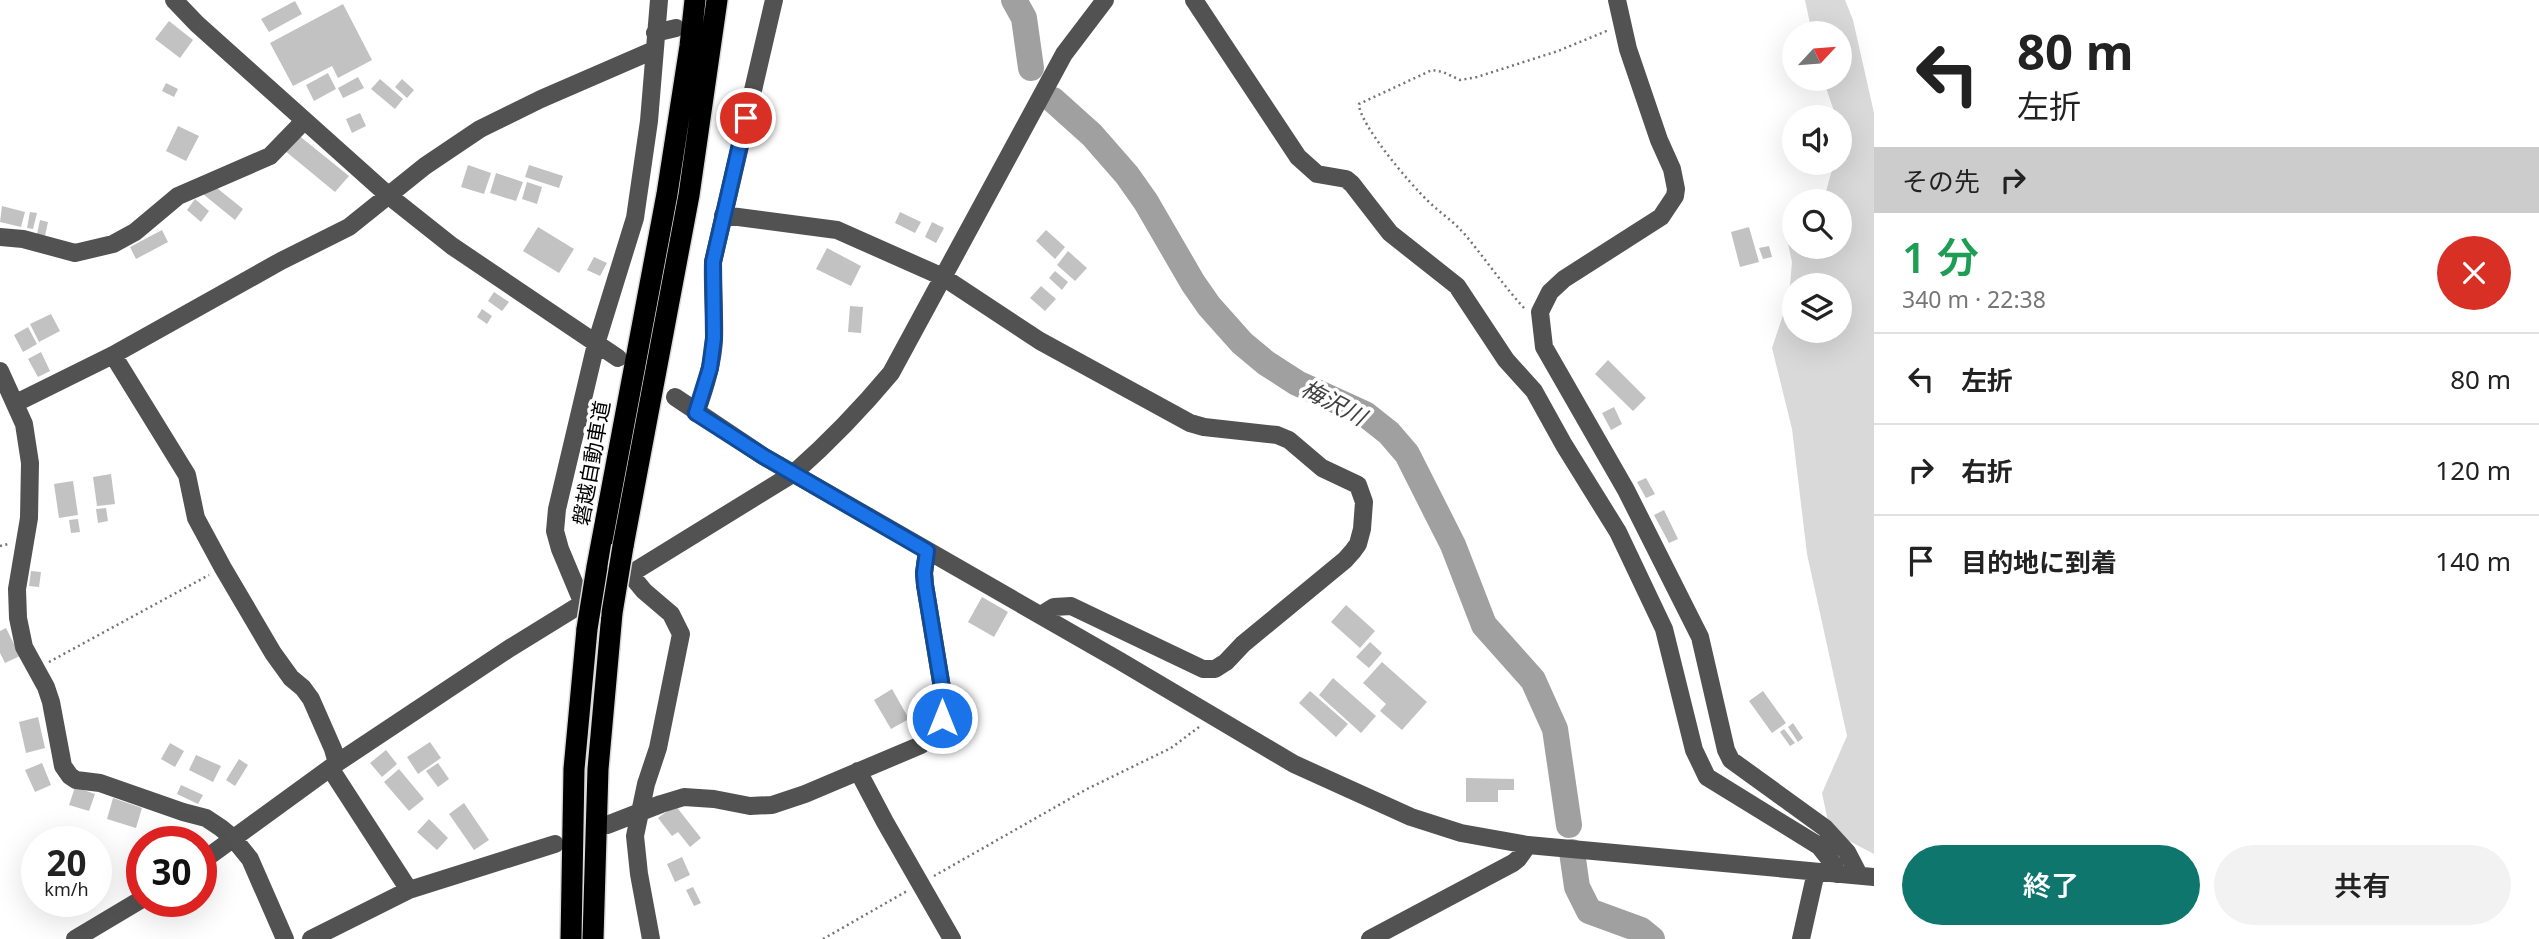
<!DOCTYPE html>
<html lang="ja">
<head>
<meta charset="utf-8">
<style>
	body { margin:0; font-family:"Noto Sans","Noto Sans JP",sans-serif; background:#f2f2f2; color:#222; height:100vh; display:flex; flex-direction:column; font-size:26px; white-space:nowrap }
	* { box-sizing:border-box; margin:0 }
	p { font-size:23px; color:#767676 }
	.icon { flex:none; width:38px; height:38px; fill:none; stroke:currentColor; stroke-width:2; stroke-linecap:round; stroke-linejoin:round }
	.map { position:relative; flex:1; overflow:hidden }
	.details { display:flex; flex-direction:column; background:#fff; width:665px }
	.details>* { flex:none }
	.guide { background:#fff; color:#222; overflow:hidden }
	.needle { width:46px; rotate:64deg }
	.controls { position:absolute; left:1782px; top:21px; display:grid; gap:14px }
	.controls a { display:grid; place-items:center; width:70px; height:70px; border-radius:50%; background:#fff; box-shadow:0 7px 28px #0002; font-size:35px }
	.speed { position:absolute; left:21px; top:826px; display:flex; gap:14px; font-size:35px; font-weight:700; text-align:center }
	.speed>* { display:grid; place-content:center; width:91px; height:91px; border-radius:50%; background:#fff; box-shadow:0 7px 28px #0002; line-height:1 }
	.speed small { font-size:18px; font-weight:400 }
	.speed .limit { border:10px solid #d22; background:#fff; color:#111 }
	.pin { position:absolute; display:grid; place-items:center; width:60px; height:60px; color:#fff; margin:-30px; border:4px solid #fff; border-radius:50%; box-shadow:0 2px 7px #0007 }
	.me { position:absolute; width:77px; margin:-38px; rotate:0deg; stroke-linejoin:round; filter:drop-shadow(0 0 5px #0008) }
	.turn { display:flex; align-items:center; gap:24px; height:147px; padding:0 28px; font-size:32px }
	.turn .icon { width:91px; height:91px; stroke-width:2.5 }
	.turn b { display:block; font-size:49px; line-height:60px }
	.then { display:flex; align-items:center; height:66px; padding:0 28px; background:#0003; gap:14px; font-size:26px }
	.round { display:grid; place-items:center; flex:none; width:74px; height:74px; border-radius:37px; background:#f2f2f2 }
	.headline { display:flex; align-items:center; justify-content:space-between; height:119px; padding:0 28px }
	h1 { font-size:42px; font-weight:600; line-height:52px; color:#1e9e55 }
	.cta { display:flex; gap:14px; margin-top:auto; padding:14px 28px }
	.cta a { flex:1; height:80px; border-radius:42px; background:#0f766e; color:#fff; font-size:28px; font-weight:600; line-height:80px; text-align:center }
	.cta a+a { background:#f2f2f2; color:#222 }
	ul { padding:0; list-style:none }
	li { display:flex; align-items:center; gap:21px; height:91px; padding:0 28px; border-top:2px solid #e0e0e0 }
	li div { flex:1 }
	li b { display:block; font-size:26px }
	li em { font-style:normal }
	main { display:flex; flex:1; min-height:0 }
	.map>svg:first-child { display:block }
</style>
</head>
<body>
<main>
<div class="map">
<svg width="1874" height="939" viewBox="0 0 1874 939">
	<rect width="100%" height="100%" fill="#fff"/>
	<path fill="#d9d9d9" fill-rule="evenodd" d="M1805,0H1845L1853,20L1874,113V854L1830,831L1822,793L1847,736L1807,554L1792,429L1772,348L1789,297L1792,262L1783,221L1794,214V247H1839V201H1811L1826,191L1834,163H1839L1842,134L1839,117H1836L1823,79H1839V33H1812ZM1794,285H1839V331H1794Z"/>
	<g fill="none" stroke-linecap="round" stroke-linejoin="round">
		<path stroke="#a0a0a0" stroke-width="26" d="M1014,0L1024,18L1031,68
			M1053,100L1092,135L1127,175L1146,202L1193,283L1209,306L1242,343L1266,363L1297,383L1365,414L1389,433L1407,454L1453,545L1484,625L1533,680L1555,729L1569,825
			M1572,852L1577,887L1589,911L1641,930L1652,939"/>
	</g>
	<path fill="#c2c2c2" d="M295,1L302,14L269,32L261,19Z
		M343,4L372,60L338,78L332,66L293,86L270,43Z
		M169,21L193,40L180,58L155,39Z
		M328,73L336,89L314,101L306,85Z
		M358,77L364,88L343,98L338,88Z
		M380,79L403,99L395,109L371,89Z
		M402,79L414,90L407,98L395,87Z
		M166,83L178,89L174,97L162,91Z
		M360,113L366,126L352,133L346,119Z
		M178,126L199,136L186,161L166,151Z
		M297,134L349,176L335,192L284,150Z
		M468,165L491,173L484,194L461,187Z
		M529,165L563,176L559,188L525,177Z
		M496,173L523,182L516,201L490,193Z
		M527,182L542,187L537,204L522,199Z
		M212,184L243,209L235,220L203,194Z
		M195,199L209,211L201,222L187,210Z
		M2,206L25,212L21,227L0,222Z
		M30,212L37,213L33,229L27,228Z
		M900,212L921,222L915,233L895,223Z
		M40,220L48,222L45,236L37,234Z
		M932,222L944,228L936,243L925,237Z
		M538,227L574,249L559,273L523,251Z
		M1749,227L1759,262L1740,267L1731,232Z
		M162,230L168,242L136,259L130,247Z
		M1046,230L1065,247L1055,259L1036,241Z
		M1769,246L1772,257L1763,259L1759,248Z
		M827,248L861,266L851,286L816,269Z
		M1068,251L1087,268L1075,281L1057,265Z
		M594,257L607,263L600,276L587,270Z
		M1055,271L1068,282L1062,290L1049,278Z
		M1041,286L1056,299L1045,311L1030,298Z
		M494,292L509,302L502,311L488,301Z
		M850,306L863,307L861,333L848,332Z
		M482,309L492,316L487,324L477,317Z
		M51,314L60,331L39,342L30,324Z
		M28,327L37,344L23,352L14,335Z
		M41,352L50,371L38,377L28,359Z
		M1608,360L1646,398L1633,411L1595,374Z
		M1614,407L1622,424L1611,430L1602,413Z
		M111,474L115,504L97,506L93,477Z
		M1646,478L1655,494L1646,498L1637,482Z
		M73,481L78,515L59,518L54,484Z
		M106,508L108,521L98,523L96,509Z
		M1664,510L1678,539L1669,543L1654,515Z
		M78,519L80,532L71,533L69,520Z
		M31,571L41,572L39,587L29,586Z
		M982,597L1008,612L994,637L968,622Z
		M1346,605L1375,631L1360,648L1331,622Z
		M6,628L20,656L5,663L0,653V631Z
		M1370,642L1382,653L1369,668L1356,657Z
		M1382,662L1427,702L1402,730L1380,711L1386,704L1363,683Z
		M1333,678L1376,716L1361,733L1319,695Z
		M892,689L909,719L891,729L874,700Z
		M1310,691L1348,724L1336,737L1299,703Z
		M1763,691L1786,723L1772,733L1749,701Z
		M38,717L45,748L26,753L19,722Z
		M1793,723L1803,738L1798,742L1788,727Z
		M1784,729L1795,743L1790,746L1780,732Z
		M430,742L441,758L418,774L407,757Z
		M170,743L184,751L175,767L161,759Z
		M386,750L397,764L382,777L370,763Z
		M196,755L221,766L213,782L189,770Z
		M239,759L248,765L235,786L226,780Z
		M42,763L51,785L35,792L25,770Z
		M438,763L449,779L438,787L426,771Z
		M399,769L424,799L409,811L384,782Z
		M1466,778L1514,779V790H1498V802H1466Z
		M181,785L203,795L198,804L177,794Z
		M75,787L95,794L89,811L69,805Z
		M113,798L142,808L136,828L107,819Z
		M464,803L489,840L474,850L449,814Z
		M675,805L701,838L690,847L678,832L672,836L658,818Z
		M429,819L448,838L437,850L417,832Z
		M682,857L690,875L675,882L667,864Z
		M693,887L701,903L694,906L686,890Z"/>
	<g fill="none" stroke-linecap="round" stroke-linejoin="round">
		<g stroke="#dbdbdb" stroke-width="24">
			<path id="highway" d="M623,546L689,195L717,0
				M597,567L667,194L690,46L695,0
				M571,939L574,769L587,629
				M593,939L598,769L612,613"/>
		</g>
		<path stroke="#747474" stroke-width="2.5" stroke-dasharray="2 3.5" stroke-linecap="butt" d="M1524,308C1503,285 1486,260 1467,237C1455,222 1440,213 1427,200C1411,185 1359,124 1359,104L1432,70L1443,72L1460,80L1477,77L1558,51L1609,30
			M0,546L8,544
			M49,662L209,575
			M934,876L1087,789L1171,748L1199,727
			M823,939L907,891"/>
		<path stroke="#525252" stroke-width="18" d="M174,0L197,24L389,196L452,246L618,358
			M1194,0L1298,157L1317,174L1346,179L1352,184L1390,233L1457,286L1506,360L1534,391L1564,445L1618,532L1664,629L1694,750L1707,777L1819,846L1834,865L1837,874
			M1617,0L1628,49L1659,140L1672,169L1676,189L1675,196L1661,217L1564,279L1550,292L1540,312L1544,347L1626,490L1700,637L1726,750L1731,760L1825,828L1847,852L1859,875
			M655,33L676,28
			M723,215L837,230L943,277L1040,341L1190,423L1204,427L1277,435L1289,440L1322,468L1358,485L1364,502L1362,529L1358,544L1353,551L1345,560L1243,644L1226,662L1215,669H1203L1071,606L1054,607L1041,615
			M0,237L23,239L75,253L113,244L135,232L178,196L270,156L304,121
			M113,355L187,475L196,518L223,568L273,653L291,678L303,688L311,699L333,749L337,763
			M0,371L24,424L30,463L29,518L17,589L18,618L24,647L46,687L51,702L63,766L70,776L76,780L100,783L183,812L206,818L221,828L233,838L250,859L285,939
			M675,397L763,456L1120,661L1294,764L1411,817L1461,833L1528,845L1874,877
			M16,403L113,355L281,261L349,227L425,166L480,129L541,99L654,50
			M696,413C705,389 713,364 714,339C715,313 712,287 713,262L774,0
			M630,574L644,591L671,614L681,634L658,748L646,784L635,836L639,874L651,939
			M583,604L560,549L555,531L557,509L596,344L635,218L649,121L659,0
			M330,768L409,890
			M858,771L885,822L952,939
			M607,825L661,804L684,797L714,799L750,806L772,805L805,794L921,745L936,732L945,706L925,585L924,573L927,551
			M201,862L337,763L510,648L794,473C829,442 861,409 891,373L1064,54L1105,0
			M75,939L142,899
			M311,939L409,890L555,844
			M1370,939L1513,863L1518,859L1528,845
			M1801,939L1816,872"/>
		<use href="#highway" stroke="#000" stroke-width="21"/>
		<g stroke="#dbdbdb" stroke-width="24" stroke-linecap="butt">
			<path id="highway-bridge" d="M612,613L623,546
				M587,629L597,567"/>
		</g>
		<use href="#highway-bridge" stroke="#000" stroke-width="21"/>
	</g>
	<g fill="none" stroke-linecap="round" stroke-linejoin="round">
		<g stroke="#114b97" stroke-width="18">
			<path id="route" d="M746,118L713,262L714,338L710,368L696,413L763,456L927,551L924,573L925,585L945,706L942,718"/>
		</g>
		<use href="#route" stroke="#1a73e8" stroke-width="12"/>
	</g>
	<g text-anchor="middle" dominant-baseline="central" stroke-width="7" stroke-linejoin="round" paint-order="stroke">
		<g font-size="21" fill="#000" stroke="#fff">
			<text transform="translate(591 463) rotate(-80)">磐越自動車道</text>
		</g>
		<g font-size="23" font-style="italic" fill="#414141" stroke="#fff">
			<text transform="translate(1334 402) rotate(28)">梅沢川</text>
		</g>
	</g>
</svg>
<div class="controls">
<a><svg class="needle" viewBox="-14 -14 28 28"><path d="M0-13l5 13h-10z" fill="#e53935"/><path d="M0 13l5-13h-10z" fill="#767676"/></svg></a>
<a><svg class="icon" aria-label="sound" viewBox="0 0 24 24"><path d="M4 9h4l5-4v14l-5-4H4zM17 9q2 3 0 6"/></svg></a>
<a><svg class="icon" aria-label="search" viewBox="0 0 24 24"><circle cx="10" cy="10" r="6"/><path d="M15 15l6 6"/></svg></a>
<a><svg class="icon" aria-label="layers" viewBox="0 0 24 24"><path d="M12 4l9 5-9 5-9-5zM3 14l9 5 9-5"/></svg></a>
</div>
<div class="speed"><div>20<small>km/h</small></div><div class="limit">30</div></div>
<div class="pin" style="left:746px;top:118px;background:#d93025"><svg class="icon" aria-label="arrive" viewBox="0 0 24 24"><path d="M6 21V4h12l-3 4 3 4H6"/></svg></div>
<svg class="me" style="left:942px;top:718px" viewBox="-20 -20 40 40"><circle r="17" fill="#1a73e8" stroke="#fff" stroke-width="3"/><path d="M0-11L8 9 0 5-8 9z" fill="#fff"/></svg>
</div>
<section class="details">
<div class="guide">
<div class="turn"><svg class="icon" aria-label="left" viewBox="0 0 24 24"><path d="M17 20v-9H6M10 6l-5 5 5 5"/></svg><div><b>80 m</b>左折</div></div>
<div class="then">その先<svg class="icon" aria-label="right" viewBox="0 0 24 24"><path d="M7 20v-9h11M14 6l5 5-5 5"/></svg></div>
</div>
<div class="headline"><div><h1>1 分</h1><p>340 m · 22:38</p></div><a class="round" style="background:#d93025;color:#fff"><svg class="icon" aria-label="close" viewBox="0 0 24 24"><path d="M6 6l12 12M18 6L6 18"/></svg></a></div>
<ul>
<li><svg class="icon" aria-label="left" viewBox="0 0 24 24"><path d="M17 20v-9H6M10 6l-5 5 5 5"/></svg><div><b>左折</b></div><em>80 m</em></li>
<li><svg class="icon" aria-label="right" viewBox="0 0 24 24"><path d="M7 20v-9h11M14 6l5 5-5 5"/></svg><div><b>右折</b></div><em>120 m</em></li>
<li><svg class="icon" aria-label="arrive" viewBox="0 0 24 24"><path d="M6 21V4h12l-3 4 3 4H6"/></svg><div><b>目的地に到着</b></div><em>140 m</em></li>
</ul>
<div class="cta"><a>終了</a><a>共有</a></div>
</section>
</main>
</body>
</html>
